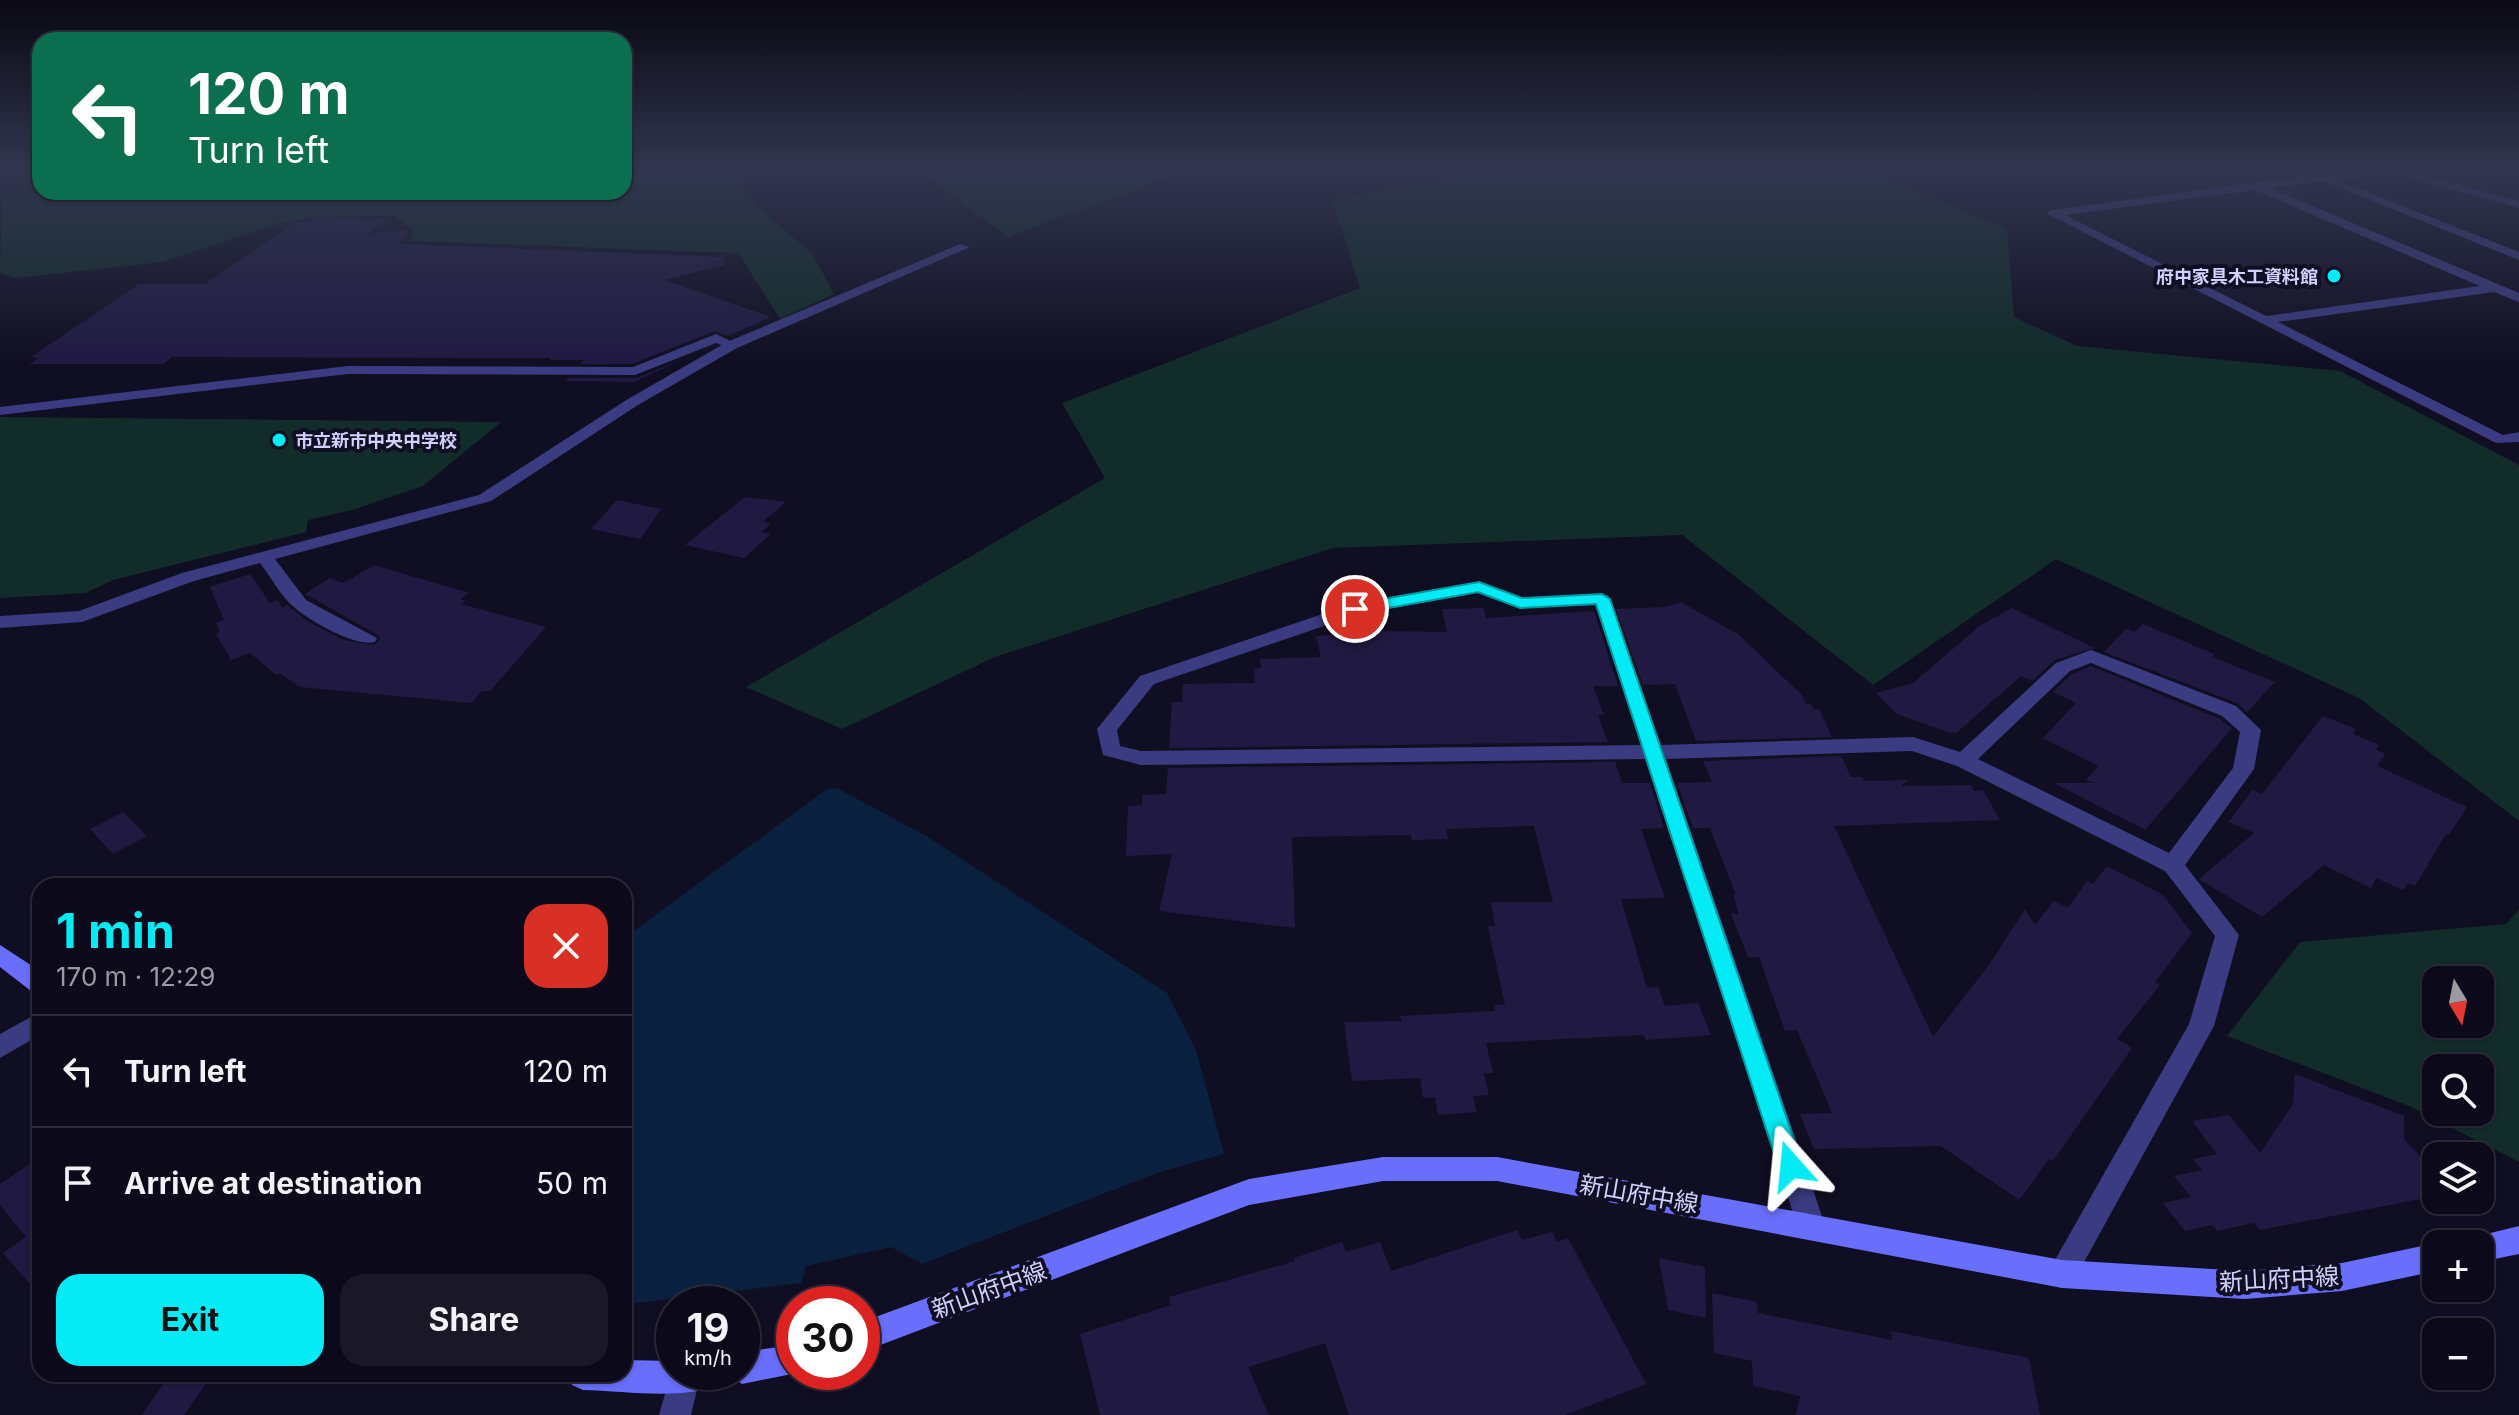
<!DOCTYPE html>
<html lang="en">
<head>
<meta charset="utf-8">
<style>
	body { margin:0; font-family:Inter,"Noto Sans JP",sans-serif; background:#1a1827; color:#f1f3f6; height:100vh; display:flex; flex-direction:column; font-size:30px; white-space:nowrap }
	* { box-sizing:border-box; margin:0 }
	p { font-size:26px; color:#9a9aa2 }
	.icon { flex:none; width:44px; height:44px; fill:none; stroke:currentColor; stroke-width:2; stroke-linecap:round; stroke-linejoin:round }
	.map { position:relative; flex:1; overflow:hidden }
	.side { position:absolute; left:32px; top:878px; width:600px; height:504px; display:flex; flex-direction:column; background:#0c0a1a; border-radius:24px; box-shadow:0 2px 6px #0004,0 0 0 2px #2c2b39 }
	.side>* { flex:none }
	.hud { position:absolute; left:32px; top:32px; width:600px; height:168px; border-radius:24px; box-shadow:0 2px 6px #0004,0 0 0 2px #2c2b39; background:#0b6e4f; color:#fff; overflow:hidden }
	.needle { width:52px; rotate:170deg }
	.fabs { position:absolute; left:2422px; top:966px; display:grid; gap:16px }
	.fabs a { display:grid; place-items:center; width:72px; height:72px; border-radius:16px; background:#0c0a1a; box-shadow:0 2px 6px #0004,0 0 0 2px #2c2b39; font-size:40px }
	.speed { position:absolute; left:656px; top:1286px; display:flex; gap:16px; font-size:40px; font-weight:700; text-align:center }
	.speed>* { display:grid; place-content:center; width:104px; height:104px; border-radius:50%; background:#0c0a1a; box-shadow:0 2px 6px #0004,0 0 0 2px #2c2b39; line-height:1 }
	.speed small { font-size:20px; font-weight:400 }
	.speed .limit { border:12px solid #d22; background:#fff; color:#111 }
	.pin { position:absolute; display:grid; place-items:center; width:68px; height:68px; color:#fff; margin:-34px; border:4px solid #fff; border-radius:50%; box-shadow:0 2px 8px #0007 }
	.me { position:absolute; width:88px; margin:-44px; rotate:342deg; stroke-linejoin:round; filter:drop-shadow(0 0 6px #0008) }
	.turn { display:flex; align-items:center; gap:28px; height:168px; padding:0 24px; font-size:36px }
	.turn .icon { width:104px; height:104px; stroke-width:2.5 }
	.turn b { display:block; font-size:56px; line-height:68px }
	.round { display:grid; place-items:center; flex:none; width:84px; height:84px; border-radius:24px; background:#1a1827 }
	.head { display:flex; align-items:center; justify-content:space-between; height:136px; padding:0 24px }
	h1 { font-size:48px; font-weight:700; line-height:60px; color:#05ebf5 }
	.button { display:flex; gap:16px; margin-top:auto; padding:16px 24px }
	.button a { flex:1; height:92px; border-radius:24px; background:#05ebf5; color:#111; font-size:32px; font-weight:700; line-height:92px; text-align:center }
	.button a+a { background:#1a1827; color:#f1f3f6 }
	ul { padding:0; list-style:none }
	li { display:flex; align-items:center; gap:24px; height:112px; padding:0 24px; border-top:2px solid #2c2b39 }
	li div { flex:1 }
	li b { display:block; font-size:30px }
	li em { font-style:normal }
	.map>svg:first-child { display:block }
</style>
</head>
<body>
<div class="map">
<svg width="2519" height="1415" viewBox="0 0 2519 1415">
	<rect width="100%" height="100%" fill="#100e22"/>
	<path fill="#112c29" fill-rule="evenodd" d="M624,166H746L743,194L813,255L834,294L780,319L738,253L412,241L413,229L394,216L315,217L277,224L162,262L16,278L0,273L2,196L40,192H624Z
		M912,166H1198L1008,237Z
		M1490,166H1876L1898,184L2007,229L2014,317L2077,346L2340,371L2519,465V821L2359,698L2056,559L1873,685L1682,535L1333,548L995,657L842,729L746,687L1105,478L1062,403L1360,288L1333,201L1492,167Z
		M0,417L501,422L423,486L352,510L308,520L306,532L113,580L86,593L0,598Z
		M2519,909V1162L2409,1106L2227,1036L2300,942L2506,924ZM2480,980V1024H2436V980ZM2436,1068H2480V1112H2436Z"/>
	<path fill="#0a203f" d="M837,788L928,837L1167,993L1196,1050L1224,1154L1157,1173L922,1264L891,1247L806,1266L801,1283L628,1304L624,1290V938L827,789Z"/>
	<path fill="#201a43" d="M314,218L387,219L368,234L408,230L400,244L723,257L724,265L664,280L771,317L728,336L715,331L632,364H581L584,360H549L551,358L202,357H172L163,364H29L39,358L31,357L139,284H205L296,222H309Z
		M683,359L634,382L565,381L569,378H636Z
		M745,497L786,502L763,522L771,524L761,532L771,534L744,558L685,545Z
		M617,500L661,509L640,539L591,529Z
		M374,565L469,593L460,599L466,601L461,604L546,627L490,691H482L471,703L300,687L280,673L276,675L250,653L231,660L216,634L220,632L216,623L224,620L210,587L250,574L270,603L278,600L282,608L287,605L309,622L344,640L375,645L380,639L378,635L305,594L330,578L342,583L349,580Z
		M1681,602L1739,635L1802,695L1806,704H1811L1814,710L1819,709L1832,737L1696,741L1675,684L1643,685L1616,609L1665,607Z
		M1484,608L1486,618L1594,611L1618,686H1593L1604,715H1598L1608,742L1169,748L1172,702H1182L1183,684L1255,683L1254,669L1261,668L1260,659L1321,657L1316,636L1384,631L1447,632L1442,609Z
		M2012,608L2094,648L2055,660L2032,681L2021,676L1956,733L1951,731L1953,734L1897,714L1876,693L1913,683L1981,625Z
		M2143,624L2214,654L2212,657L2275,682L2247,712L2237,703L2104,652L2126,629L2134,632Z
		M2091,666L2220,719L2232,728L2145,830L2054,783H2095L2086,780L2099,766L2043,738L2076,703L2053,692L2072,674Z
		M2323,716L2356,729L2353,734L2379,745L2376,750L2385,754L2377,766L2467,807L2449,835L2446,834L2415,886L2408,883L2403,890L2376,878L2371,888L2324,865L2262,917L2199,879L2254,833L2229,822L2252,790L2262,794Z
		M1841,756L1851,777H1862L1864,781L1908,780L1901,786L1971,785L1974,791L1983,790L2000,820L1834,826L1933,1037L1989,965L2025,909L2035,925L2054,901L2068,908L2087,881L2093,884L2107,866L2163,895L2192,933L2155,982L2160,985L2117,1039L2132,1048L2053,1161L2049,1159L2019,1200L1941,1146L1814,1149L1800,1114L1832,1113L1797,1030L1785,1031L1759,957H1748L1731,914H1739L1733,895H1736L1710,828H1693L1677,783L1712,782L1703,761Z
		M1615,762L1622,783H1650L1664,828L1641,829L1665,898L1621,899L1647,988L1658,987L1665,1006L1698,1003L1711,1035L1646,1040L1643,1035L1486,1043L1493,1073H1484L1489,1095L1473,1096L1476,1112L1438,1115L1435,1097L1423,1098L1420,1078L1352,1081L1344,1022L1402,1021L1400,1016L1495,1011L1494,1005H1505L1488,926H1495L1491,902H1553L1534,826L1446,829L1448,839L1412,840L1411,835L1292,837L1295,928L1159,911L1172,854L1126,856L1128,806L1142,805V795L1166,794L1168,768Z
		M123,812L147,836L113,854L90,829Z
		M2295,1074L2404,1116V1139L2436,1174V1196L2260,1230L2254,1223L2217,1231L2212,1225L2185,1231L2163,1203L2191,1197L2174,1176L2202,1170L2193,1159L2217,1154L2192,1121L2229,1115L2260,1153L2293,1104Z
		M40,1157V1296L3,1253L26,1237L0,1205V1184Z
		M1517,1230L1522,1240L1552,1232L1557,1242L1568,1238L1646,1384L1565,1415H1349L1325,1343L1248,1367L1269,1415H1100L1080,1334L1171,1305L1169,1297L1295,1261L1294,1258L1342,1242L1346,1252L1380,1242L1391,1271Z
		M1659,1258L1705,1267L1706,1318L1668,1310Z
		M1712,1293L1757,1302L1758,1313L1892,1340L1891,1331L2029,1358L2040,1415H1796L1800,1396L1753,1386L1752,1361L1714,1353Z
		M168,1377L207,1382L184,1415H142Z"/>
	<g fill="none" stroke-linecap="round" stroke-linejoin="round">
		<path fill="#3a3b80" fill-rule="evenodd" d="M716,334L739,345L732,349L716,343L635,375L348,374L0,415V407L348,366L633,367Z"/>
		<path fill="#3a3b80" fill-rule="evenodd" d="M2376,166H2394L2519,201V208L2392,173L2337,180L2519,252V260L2323,181L2270,188L2519,293V302L2494,292L2278,322L2503,435L2519,432V442L2496,443L2046,213L2052,210ZM2255,190L2480,286L2266,316L2065,215Z
			M960,244L970,247L737,348L638,405L491,501L275,559L306,600L377,638L375,642C355,647 310,621 295,608C281,597 271,577 260,563L194,581L82,622L0,628V616L79,611L182,573L479,495L628,399L727,342Z
			M1479,582L1522,597L1608,595L1661,745L1913,737L1960,752L2056,663L2091,650L2236,706L2261,730L2254,769L2185,865L2239,935L2214,1026L2072,1284L2062,1288L2052,1284L2047,1274L2189,1024L2215,936L2165,871L1957,766L1912,751L1666,759L1825,1225L1821,1234L1811,1238L1801,1234L1797,1225L1645,759L1141,765L1103,755L1097,729L1140,676L1349,605ZM1477,593L1520,608L1595,605L1641,745L1141,751L1120,746L1117,730L1154,684L1359,614ZM2091,663L2222,716L2240,732L2233,768L2169,853L1978,759L2070,671Z
			M40,1012V1035L0,1058V1034Z
			M673,1366L674,1372H698L700,1377L691,1415H659Z"/>
		<path fill="#696efc" fill-rule="evenodd" d="M0,945L40,971V994L31,991L0,967Z
			M1383,1157H1497L2062,1260L2245,1271L2342,1263L2436,1243V1271L2342,1291L2245,1299L2062,1288L1497,1181H1383L1249,1205L862,1352V1322L1249,1179Z
			M2519,1226V1254L2480,1262V1244H2467L2470,1238Z
			M794,1345V1372H802L742,1384L729,1375L726,1383C683,1401 629,1391 583,1390L572,1385L567,1374H624V1360L674,1361V1372H742V1352Z"/>
	</g>
	<linearGradient id="sky" x2="0" y2="1"><stop stop-color="#090813"/><stop offset="0.46" stop-color="#31364f"/><stop offset="1" stop-color="#31364f" stop-opacity="0"/></linearGradient>
	<rect width="2519" height="364" fill="url(#sky)"/>
	<path fill="#05ebf5" stroke="#03999f" stroke-width="2" d="M1479,582L1522,598L1602,594L1610,599L1803,1166L1800,1174L1791,1178L1782,1174L1778,1166L1596,604L1520,608L1478,592L1355,614L1346,609L1355,604Z"/>
	<g fill="#05ebf5" stroke="#100e22" stroke-width="3">
		<circle cx="2334" cy="276" r="8"/>
		<circle cx="279" cy="440" r="8"/>
	</g>
	<g text-anchor="middle" dominant-baseline="central" stroke-width="8" stroke-linejoin="round" paint-order="stroke">
		<g font-size="18" font-weight="bold" fill="#d2d0fe" stroke="#100e22" text-anchor="end">
			<text x="2318" y="276">府中家具木工資料館</text>
			<text x="295" y="440" text-anchor="start">市立新市中央中学校</text>
		</g>
		<g font-size="24" fill="#d2d0fe" stroke="#100e22">
			<text transform="translate(1639 1194) rotate(10)">新山府中線</text>
			<text transform="translate(2279 1279) rotate(-3)">新山府中線</text>
			<text transform="translate(989 1290) rotate(-20)">新山府中線</text>
		</g>
	</g>
</svg>
<div class="fabs">
<a><svg class="needle" viewBox="-14 -14 28 28"><path d="M0-13l5 13h-10z" fill="#e53935"/><path d="M0 13l5-13h-10z" fill="#9a9aa2"/></svg></a>
<a><svg class="icon" aria-label="search" viewBox="0 0 24 24"><circle cx="10" cy="10" r="6"/><path d="M15 15l6 6"/></svg></a>
<a><svg class="icon" aria-label="layers" viewBox="0 0 24 24"><path d="M12 4l9 5-9 5-9-5zM3 14l9 5 9-5"/></svg></a>
<a>+</a>
<a>−</a>
</div>
<div class="speed"><div>19<small>km/h</small></div><div class="limit">30</div></div>
<div class="pin" style="left:1355px;top:609px;background:#d93025"><svg class="icon" aria-label="arrive" viewBox="0 0 24 24"><path d="M6 21V4h12l-3 4 3 4H6"/></svg></div>
<svg class="me" style="left:1791px;top:1166px" viewBox="-20 -20 40 40"><path d="M0-17L14 15 0 8-14 15z" fill="#05ebf5" stroke="#fff" stroke-width="4"/></svg>
<div class="hud">
<div class="turn"><svg class="icon" aria-label="left" viewBox="0 0 24 24"><path d="M17 20v-9H6M10 6l-5 5 5 5"/></svg><div><b>120 m</b>Turn left</div></div>
</div>
<section class="side">
<div class="head"><div><h1>1 min</h1><p>170 m · 12:29</p></div><a class="round" style="background:#d93025;color:#fff"><svg class="icon" aria-label="close" viewBox="0 0 24 24"><path d="M6 6l12 12M18 6L6 18"/></svg></a></div>
<ul>
<li><svg class="icon" aria-label="left" viewBox="0 0 24 24"><path d="M17 20v-9H6M10 6l-5 5 5 5"/></svg><div><b>Turn left</b></div><em>120 m</em></li>
<li><svg class="icon" aria-label="arrive" viewBox="0 0 24 24"><path d="M6 21V4h12l-3 4 3 4H6"/></svg><div><b>Arrive at destination</b></div><em>50 m</em></li>
</ul>
<div class="button"><a>Exit</a><a>Share</a></div>
</section>
</div>
</body>
</html>
